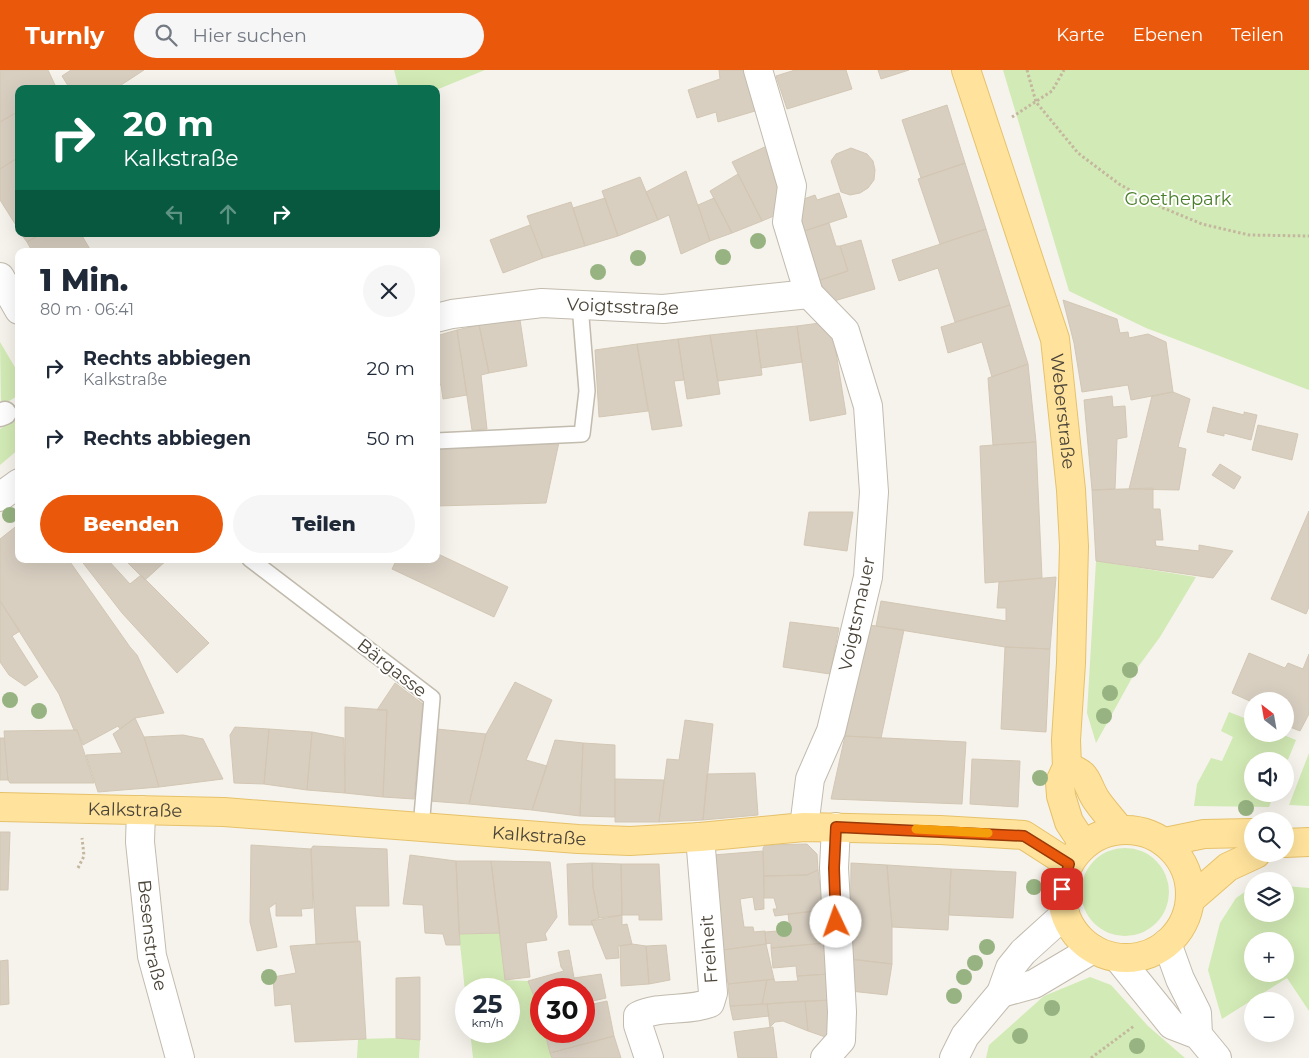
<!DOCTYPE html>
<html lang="de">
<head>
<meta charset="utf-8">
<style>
	body { margin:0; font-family:Montserrat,sans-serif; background:#f6f6f7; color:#1f2937; height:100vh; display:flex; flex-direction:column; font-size:19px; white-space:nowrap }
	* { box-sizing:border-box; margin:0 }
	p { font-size:16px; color:#747a83 }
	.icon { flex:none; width:28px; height:28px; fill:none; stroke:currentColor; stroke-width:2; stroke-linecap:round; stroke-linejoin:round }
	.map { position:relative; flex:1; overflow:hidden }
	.details { position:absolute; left:15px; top:178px; width:425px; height:315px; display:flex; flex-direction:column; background:#fff; border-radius:10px; box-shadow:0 5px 20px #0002 }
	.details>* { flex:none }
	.banner { position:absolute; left:15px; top:15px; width:425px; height:152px; border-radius:10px; box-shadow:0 5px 20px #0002; background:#0b6e4f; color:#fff; overflow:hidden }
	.needle { width:32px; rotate:329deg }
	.buttons { position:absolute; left:1244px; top:622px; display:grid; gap:10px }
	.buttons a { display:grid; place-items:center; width:50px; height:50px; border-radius:50%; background:#fff; box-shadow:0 5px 20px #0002; font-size:25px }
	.speed { position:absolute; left:455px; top:908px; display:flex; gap:10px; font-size:25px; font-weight:700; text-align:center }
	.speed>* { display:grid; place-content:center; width:65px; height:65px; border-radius:50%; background:#fff; box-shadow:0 5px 20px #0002; line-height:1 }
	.speed small { font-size:12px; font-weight:400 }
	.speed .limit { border:8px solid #d22; background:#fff; color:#111 }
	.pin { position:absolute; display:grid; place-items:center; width:42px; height:42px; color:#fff; margin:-21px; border-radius:10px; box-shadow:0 2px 8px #0006 }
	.me { position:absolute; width:55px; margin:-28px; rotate:357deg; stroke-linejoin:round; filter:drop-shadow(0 0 4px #0008) }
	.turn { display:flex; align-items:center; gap:18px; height:105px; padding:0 25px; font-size:22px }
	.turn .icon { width:65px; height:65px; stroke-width:2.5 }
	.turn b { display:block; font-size:35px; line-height:42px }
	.lanes { display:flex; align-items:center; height:48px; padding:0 25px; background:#0003; justify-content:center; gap:25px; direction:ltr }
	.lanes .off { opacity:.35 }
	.round { display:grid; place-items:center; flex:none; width:52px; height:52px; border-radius:26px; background:#f6f6f7 }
	.overview { display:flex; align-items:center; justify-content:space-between; height:85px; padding:0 25px }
	h1 { font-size:30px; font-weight:800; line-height:38px }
	.button { display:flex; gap:10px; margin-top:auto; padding:10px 25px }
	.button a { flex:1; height:58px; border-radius:30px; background:#ea580c; color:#fff; font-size:20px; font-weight:800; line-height:58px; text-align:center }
	.button a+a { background:#f6f6f7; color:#1f2937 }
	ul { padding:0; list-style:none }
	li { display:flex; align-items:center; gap:15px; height:70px; padding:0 25px }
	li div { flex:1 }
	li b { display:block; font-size:19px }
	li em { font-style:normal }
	header { display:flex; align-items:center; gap:30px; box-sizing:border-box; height:70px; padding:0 25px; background:#ea580c; color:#fff }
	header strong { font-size:24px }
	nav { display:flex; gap:28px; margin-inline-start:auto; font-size:18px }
	.search { width:350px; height:45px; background:#f6f6f7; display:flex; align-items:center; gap:12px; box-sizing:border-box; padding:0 18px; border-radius:28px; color:#747a83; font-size:19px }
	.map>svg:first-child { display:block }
</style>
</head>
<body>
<header>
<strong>Turnly</strong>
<div class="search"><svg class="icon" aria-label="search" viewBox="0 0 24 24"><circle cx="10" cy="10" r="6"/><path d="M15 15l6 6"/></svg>Hier suchen</div>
<nav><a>Karte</a><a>Ebenen</a><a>Teilen</a></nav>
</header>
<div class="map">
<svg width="1309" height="988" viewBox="0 0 1309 988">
	<rect width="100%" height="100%" fill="#f6f3ec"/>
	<path fill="#d2eab5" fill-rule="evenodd" d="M394,0H485L436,20L399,19Z
		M1003,0H1309V320L1146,258L1069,221Z
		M0,272L19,304V325L1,336Z
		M19,348V379L0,395V359Z
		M1096,491L1196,507L1160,567L1138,597L1096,673L1087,643Z
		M1229,642L1252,651V664H1281L1296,670L1285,697V691H1252V724H1274L1269,737L1194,736L1197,714L1211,688L1222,691L1233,667L1221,661Z
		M1309,683V736L1289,735Z
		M1081 822a44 44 0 1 1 88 0a44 44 0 1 1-88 0Z
		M1285,816L1309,818V941L1287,908L1222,949L1208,900L1220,853L1236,828L1252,817V844H1285ZM1285,871V904H1252V871Z
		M500,863L505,910L528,911L541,944V961H544L552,988H473L470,961H509V919H466V931L459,864Z
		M1090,907L1111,915L1148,956L1185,988H986L989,975L1044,926Z
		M396,968L420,970L419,988H357L358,969Z"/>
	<path fill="#d8cfc1" stroke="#d3c7b4" d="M0,0H48L55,15L47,19H19V41L0,52Z
		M71,0H144L115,19H70L62,6Z
		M719,0H746L755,41L718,52L716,42L697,48L688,20L720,9Z
		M795,0H846L852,19L787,39L776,6Z
		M878,0H909L881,9Z
		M947,35L965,93L921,108L902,50Z
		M19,41V87L0,99V52Z
		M769,75L785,132L781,143L762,151L732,92Z
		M851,78L867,84L873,91L875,100L874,110L868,118L860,123L850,125L841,122L831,91L836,84Z
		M19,87V160L0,130V99Z
		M965,93L986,159L940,174L918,109Z
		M686,101L710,171L681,184L669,145L658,150L646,122Z
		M738,104L762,151L732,163L710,121Z
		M640,107L658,150L618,166L602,121Z
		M839,123L847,147L804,161L795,132L815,125L817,130Z
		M605,128L618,166L585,176L573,138Z
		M714,128L732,163L710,171L698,135Z
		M571,132L585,176L543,188L527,146Z
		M829,153L836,176H840L848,201L820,210L804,161Z
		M530,155L543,188L503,203L490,170Z
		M986,159L1010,235L955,252L938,198L899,211L892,190Z
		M21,164H41L27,172Z
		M41,164H81L91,181H32L27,172Z
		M861,170L875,219L834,231L824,224L820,210L848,201L840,176Z
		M1063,230L1117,249L1120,263L1128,262L1129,268L1148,264L1166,272L1173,322L1131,330L1128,315L1082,322L1074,273Z
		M1010,235L1028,294L992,307L982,272L948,283L941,257Z
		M520,250L527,296L489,303L479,255Z
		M820,253L833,264L846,344L810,351L797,256Z
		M479,255L489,303L481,305L487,359L472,360L457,260Z
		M797,256L802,292L761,298L756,260Z
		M457,260L467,325L443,329L441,315L436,316V266Z
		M756,260L762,305L718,311L710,265Z
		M710,265L720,324L687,329L678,269Z
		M678,269L684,310L674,311L682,356L652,360L637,274Z
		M637,274L648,341L599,347L595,280Z
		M1028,294L1036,372L993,375L988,308Z
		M1173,322L1190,329L1178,377L1186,379L1179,420L1129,419L1152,326Z
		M1112,326L1113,337L1125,336L1127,367L1117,369L1115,419L1092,420L1084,330Z
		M1213,337L1244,345V342L1257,345L1251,370L1224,363V366L1207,362Z
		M1258,355L1298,364L1292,390L1252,380Z
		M559,372L546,433L436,436V376Z
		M1036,372L1042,508L985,513L980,376Z
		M1220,394L1241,407L1234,419L1212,405Z
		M1153,418V439H1160L1163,470H1155L1156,476L1199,481V475L1233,481L1213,508L1096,491L1092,420Z
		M1309,441V537L1306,544L1271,529Z
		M809,442H853L847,481L804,475Z
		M19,454V489H68L130,577L137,585L164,643L135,648L120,659L118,656L83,675L77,660H74L59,624L0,531V469Z
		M436,483L508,517L494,547L392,499L397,489H436Z
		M80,489H110L108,490L130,514L141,505L209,573L177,603L122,543Z
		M124,489H168L145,510Z
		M1056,507L1050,579L1005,577L876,556L881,531L1006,551V538H997L999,512Z
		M0,531L20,561L12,566L38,607L25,616L9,605L0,592Z
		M790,552L839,558L830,604L783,597Z
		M869,555L904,560L881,668L845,666Z
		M1005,577L1050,579L1046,662L1001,659Z
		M1249,583L1285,598L1288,593L1303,599L1309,584V644L1300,661L1285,655V631H1252V649L1249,648L1252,632L1232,623Z
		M515,612L552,630L526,690L547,696L532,740L469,734L486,664Z
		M395,613L423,634L414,729L383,727L387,640H377Z
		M345,637L387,640L383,727L345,723Z
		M135,648L144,667L159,717L98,722L86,685L122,683L113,664Z
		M685,650L713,654L703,750L659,752L667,689L679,690Z
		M235,657L269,659L264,714L234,713L230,665Z
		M269,659L312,662L307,720L264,714Z
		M437,659L486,664L469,734L429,731Z
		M77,660L94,713H10L8,710L4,661Z
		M312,662L344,668L345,723L307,720Z
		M183,665L203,669L223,709L159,717L144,667Z
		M845,666L966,672L962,734L831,729Z
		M0,668H4L8,710H0Z
		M555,670L583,673L580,746L532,740Z
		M583,673L615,675V747L580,746Z
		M972,689L1020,691L1018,737L970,734Z
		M755,703L758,745L703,750L707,704Z
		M615,709L664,710L659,752H615Z
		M0,762H10L8,820H0Z
		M807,774L817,784L818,800L807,805L764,806L763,778L765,775Z
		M251,775L311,779L313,838L301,839L302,846H276V833L269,838L277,877L257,881L250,852Z
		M313,776L387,779L389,836H355L358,872L316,874L311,779Z
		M763,781L764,839L755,840L753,827L740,829L744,857H753L754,862L765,861L766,874L723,880L713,785Z
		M410,785L456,791L460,875H446L443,864L425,863L423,835L403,834Z
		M456,791H491L500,863L459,864Z
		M491,791L550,792L557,847L545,864L547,870L526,873L530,907L505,910Z
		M592,793L593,817L599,848L591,851L593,855H569L567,794Z
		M592,793L621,794L622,845L599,848L593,817Z
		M851,793L887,795L892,857V894L850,889Z
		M621,794H659L662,850H639V845H622Z
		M887,795L951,799L948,860L892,857Z
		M951,799L1016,802L1013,848L949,845Z
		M818,800L823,840L775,846L773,839H777L774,828H764V806L807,805Z
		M823,840L825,873L771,878V873L766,874L765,862L790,860L788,844Z
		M622,845V855L627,854L632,874L618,876L619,888L606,889L591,851Z
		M360,871L366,969L295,972L291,934L275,936L273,907L296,903L290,876Z
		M825,873L829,904L797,906L796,896L773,898L771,878Z
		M632,874L646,876L649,914L621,916L620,876Z
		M766,874L774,909L728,914L723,880Z
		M666,875L670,910L649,914L646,876Z
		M569,880L576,919H541V944L528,911L564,901L561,897L558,882Z
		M850,889L892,894L887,925L850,921Z
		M8,890L9,934L0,935V891Z
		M601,904L606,928L584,933V919H576L574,908Z
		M829,904L832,930L762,934L767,910L774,909L775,912L798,911L797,906Z
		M420,907V970L396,968V908Z
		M767,910L762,934L730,936L728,914Z
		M832,930L834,970L808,961L805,931Z
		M607,931L614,966L550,983L545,963L584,961V936Z
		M805,931L808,961L783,951L775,952L770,957L767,934Z
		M767,934L769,946L733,950L730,936Z
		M773,957L777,988H738L734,962Z
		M614,966L621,988H552L550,983Z"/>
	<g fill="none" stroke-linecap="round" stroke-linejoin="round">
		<g stroke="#c2bbae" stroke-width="18">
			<path id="service" d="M436,371L582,364L587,321L580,235
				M250,489L432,628L421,758"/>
		</g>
		<g stroke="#c2bbae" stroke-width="25">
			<path id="pedestrian" d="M0,345L5,343"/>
		</g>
		<g stroke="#c2bbae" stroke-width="30">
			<g id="minor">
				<path d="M758,0L792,116L787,152L809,224L845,261L868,336L874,422L868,507L831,661L810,709L804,757"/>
				<path d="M0,207L19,240"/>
				<path id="s1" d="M436,248L452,244L542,233L663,239L809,224"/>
				<path d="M0,427L19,413"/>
				<path id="s2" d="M141,740L140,772L152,886L180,988"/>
				<path d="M1167,873L1180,909L1197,943L1198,965"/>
				<path d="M1118,888L1172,955L1198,965L1217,988"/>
				<path d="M1001,923L1034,914L1093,879"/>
				<path d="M649,988L638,955V946C661,935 687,942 710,933L713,923L700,767"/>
				<path d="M825,988L841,970L842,942L834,798L836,757"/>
				<path d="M954,988L965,966L1001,923L1010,898L1023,882L1065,844"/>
			</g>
		</g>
		<g stroke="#e6c16a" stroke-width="30">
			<g id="primary">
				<path id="s3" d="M966,0L1055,269L1071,420L1074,476L1071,593L1066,670L1067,697L1060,712L1061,726L1069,752L1084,775"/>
				<path d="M1067,697C1089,704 1085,711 1095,728C1102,739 1112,749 1120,760"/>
				<path id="s4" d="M0,737L224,742L578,769L630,771L700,767L804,757L940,760L1024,765L1069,794"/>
				<circle cx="1126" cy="824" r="64"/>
				<path d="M1165,772L1204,764L1252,763"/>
				<path d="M1285,773L1309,772"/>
				<path d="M1190,830L1228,797L1256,784"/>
			</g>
		</g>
		<path stroke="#c4b79f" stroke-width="3" stroke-dasharray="2.5 2.5" stroke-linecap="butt" d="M1027,0L1036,32L1078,83L1119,114L1161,137L1202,154L1249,165L1309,166
			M1012,47L1052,21L1064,0
			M78,798L84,786L82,768
			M1091,988L1134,956"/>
		<use href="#service" stroke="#fff" stroke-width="15"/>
		<use href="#pedestrian" stroke="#fff" stroke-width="22"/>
		<use href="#minor" stroke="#fff" stroke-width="28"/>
		<use href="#primary" stroke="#ffe39c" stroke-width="28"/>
	</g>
	<g fill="#97b381">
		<circle cx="758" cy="171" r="8"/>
		<circle cx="723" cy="187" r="8"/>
		<circle cx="638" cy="188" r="8"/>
		<circle cx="598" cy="202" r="8"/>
		<circle cx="10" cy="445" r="8"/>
		<circle cx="1130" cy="600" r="8"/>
		<circle cx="1110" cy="623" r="8"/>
		<circle cx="10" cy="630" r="8"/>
		<circle cx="39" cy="641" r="8"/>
		<circle cx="1104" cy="646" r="8"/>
		<circle cx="1040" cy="708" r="8"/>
		<circle cx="1246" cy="738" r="8"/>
		<circle cx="1034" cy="817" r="8"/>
		<circle cx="784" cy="859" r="8"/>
		<circle cx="987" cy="877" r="8"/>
		<circle cx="975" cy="893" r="8"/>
		<circle cx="269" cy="907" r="8"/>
		<circle cx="964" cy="907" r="8"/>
		<circle cx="954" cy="926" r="8"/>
		<circle cx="1052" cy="938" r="8"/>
		<circle cx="1020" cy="966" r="8"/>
		<circle cx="1137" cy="976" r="8"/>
	</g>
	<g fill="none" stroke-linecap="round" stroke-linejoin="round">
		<g stroke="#983908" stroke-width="12">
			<path id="route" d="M836,852L834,798L836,757L1024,766L1069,794L1062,819"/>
		</g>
		<use href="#route" stroke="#ea580c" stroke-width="9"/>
		<path stroke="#f59e0b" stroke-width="9" d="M916,759L988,763"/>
	</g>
	<g text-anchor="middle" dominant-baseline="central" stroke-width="4" stroke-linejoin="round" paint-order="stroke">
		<g font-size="18" fill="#4a7f2a" stroke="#fff">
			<text x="1178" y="129">Goethepark</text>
		</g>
		<g font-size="18" fill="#4b4439" stroke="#fff">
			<text stroke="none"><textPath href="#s1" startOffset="188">Voigtsstraße</textPath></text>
			<text stroke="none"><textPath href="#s3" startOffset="356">Weberstraße</textPath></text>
			<text transform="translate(857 544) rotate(-78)">Voigtsmauer</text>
			<text transform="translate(392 598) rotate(38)">Bärgasse</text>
			<text stroke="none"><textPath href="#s4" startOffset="135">Kalkstraße</textPath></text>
			<text stroke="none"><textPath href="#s4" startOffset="540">Kalkstraße</textPath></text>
			<text stroke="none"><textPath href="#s2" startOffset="126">Besenstraße</textPath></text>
			<text transform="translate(709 879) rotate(-94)">Freiheit</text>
		</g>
	</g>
</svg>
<div class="buttons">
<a><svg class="needle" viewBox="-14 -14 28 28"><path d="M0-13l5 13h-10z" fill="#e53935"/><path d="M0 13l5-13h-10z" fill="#747a83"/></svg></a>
<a><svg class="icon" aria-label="sound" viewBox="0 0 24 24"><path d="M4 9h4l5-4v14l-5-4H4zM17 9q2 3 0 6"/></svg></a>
<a><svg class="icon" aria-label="search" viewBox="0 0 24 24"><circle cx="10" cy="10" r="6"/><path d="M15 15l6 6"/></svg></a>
<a><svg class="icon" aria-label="layers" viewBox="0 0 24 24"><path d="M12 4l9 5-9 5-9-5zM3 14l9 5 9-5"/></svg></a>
<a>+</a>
<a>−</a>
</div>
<div class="speed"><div>25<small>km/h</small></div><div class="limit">30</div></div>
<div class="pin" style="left:1062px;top:819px;background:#d93025"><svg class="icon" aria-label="arrive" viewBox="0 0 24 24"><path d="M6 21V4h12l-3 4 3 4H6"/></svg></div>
<svg class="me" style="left:836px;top:852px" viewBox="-20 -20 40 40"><circle r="19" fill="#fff"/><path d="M0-13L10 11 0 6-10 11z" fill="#ea580c"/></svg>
<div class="banner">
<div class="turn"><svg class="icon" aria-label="right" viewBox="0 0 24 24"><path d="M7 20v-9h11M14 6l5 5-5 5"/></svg><div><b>20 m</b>Kalkstraße</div></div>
<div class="lanes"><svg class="icon off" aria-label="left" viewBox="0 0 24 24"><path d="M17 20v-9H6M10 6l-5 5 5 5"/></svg><svg class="icon off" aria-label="ahead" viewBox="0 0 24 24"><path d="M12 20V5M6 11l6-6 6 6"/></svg><svg class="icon" aria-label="right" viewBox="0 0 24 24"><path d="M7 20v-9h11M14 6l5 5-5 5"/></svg></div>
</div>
<section class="details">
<div class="overview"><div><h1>1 Min.</h1><p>80 m · 06:41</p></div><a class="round"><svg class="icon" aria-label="close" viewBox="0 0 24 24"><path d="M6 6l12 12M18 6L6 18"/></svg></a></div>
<ul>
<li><svg class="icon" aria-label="right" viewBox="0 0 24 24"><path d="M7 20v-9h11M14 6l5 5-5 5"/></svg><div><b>Rechts abbiegen</b><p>Kalkstraße</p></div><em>20 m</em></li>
<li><svg class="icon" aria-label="right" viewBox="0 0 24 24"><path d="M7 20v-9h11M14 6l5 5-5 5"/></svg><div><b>Rechts abbiegen</b></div><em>50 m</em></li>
</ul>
<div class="button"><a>Beenden</a><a>Teilen</a></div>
</section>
</div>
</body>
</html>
